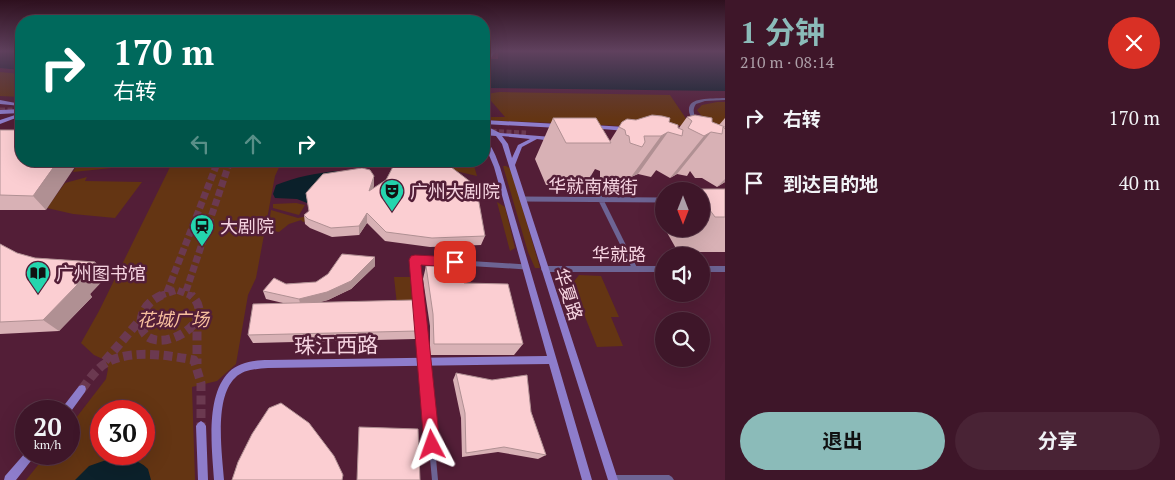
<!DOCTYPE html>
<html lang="zh">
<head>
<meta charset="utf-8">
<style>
	body { margin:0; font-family:"PT Serif","Noto Sans SC",serif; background:#492335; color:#f1f3f6; height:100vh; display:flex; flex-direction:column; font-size:19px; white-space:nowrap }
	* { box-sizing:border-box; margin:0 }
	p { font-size:16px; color:#ad9fa8 }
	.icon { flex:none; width:28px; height:28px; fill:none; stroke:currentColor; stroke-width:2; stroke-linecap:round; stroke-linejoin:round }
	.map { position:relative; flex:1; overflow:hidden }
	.sheet { display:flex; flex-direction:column; background:#3e1629; width:450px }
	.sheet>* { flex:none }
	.top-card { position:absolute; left:15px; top:15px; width:475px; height:152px; border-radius:20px; box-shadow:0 5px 20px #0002,0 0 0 1px #573546; background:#00695c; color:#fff; overflow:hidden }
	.needle { width:32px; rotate:180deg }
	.fabs { position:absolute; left:655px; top:182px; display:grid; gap:10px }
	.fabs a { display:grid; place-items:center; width:55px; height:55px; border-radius:50%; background:#3e1629; box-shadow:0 5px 20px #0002,0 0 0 1px #573546; font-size:25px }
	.speed { position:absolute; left:15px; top:400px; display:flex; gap:10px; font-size:25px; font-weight:700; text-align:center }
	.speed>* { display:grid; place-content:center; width:65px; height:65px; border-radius:50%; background:#3e1629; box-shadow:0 5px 20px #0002,0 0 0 1px #573546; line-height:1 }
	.speed small { font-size:12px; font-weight:400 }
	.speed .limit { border:8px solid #d22; background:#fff; color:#111 }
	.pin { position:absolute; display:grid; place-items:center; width:42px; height:42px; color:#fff; margin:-21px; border-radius:10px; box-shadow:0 2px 8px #0006 }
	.me { position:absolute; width:55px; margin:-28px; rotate:356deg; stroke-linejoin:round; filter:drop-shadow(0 0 4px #0008) }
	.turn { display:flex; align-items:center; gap:18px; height:105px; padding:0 15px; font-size:22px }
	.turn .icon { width:65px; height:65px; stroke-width:2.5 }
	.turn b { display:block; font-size:35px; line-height:42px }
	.lanes { display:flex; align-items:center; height:48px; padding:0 15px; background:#0003; justify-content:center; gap:25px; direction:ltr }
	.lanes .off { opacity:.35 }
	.round { display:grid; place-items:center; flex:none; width:52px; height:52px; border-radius:26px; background:#492335 }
	.overview { display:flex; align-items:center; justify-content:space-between; height:85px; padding:0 15px }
	h1 { font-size:30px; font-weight:700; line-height:38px; color:#8bbbb9 }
	.action { display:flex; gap:10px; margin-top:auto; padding:10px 15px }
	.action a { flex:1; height:58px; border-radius:30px; background:#8bbbb9; color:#111; font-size:20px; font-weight:700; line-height:58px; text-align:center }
	.action a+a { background:#492335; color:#f1f3f6 }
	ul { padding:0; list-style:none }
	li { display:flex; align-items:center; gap:15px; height:65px; padding:0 15px }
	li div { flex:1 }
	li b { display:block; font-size:19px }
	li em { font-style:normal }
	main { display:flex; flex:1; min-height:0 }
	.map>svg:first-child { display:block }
</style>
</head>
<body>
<main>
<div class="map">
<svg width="725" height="480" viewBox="0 0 725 480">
	<rect width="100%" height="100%" fill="#531e37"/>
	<path fill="#643513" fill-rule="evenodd" d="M0,72L21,74V97L0,96Z
		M500,92L670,95L691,126L665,125L666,128L484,120V117H505L485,94Z
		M717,102H725V132L713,131L697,110L702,105Z
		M79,161H162L160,163L73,172Z
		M173,161H282L275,176L256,278L248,295L236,364L217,381L192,387L195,480H26L47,454H69V427L106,379L108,369L105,360L94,355L81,343L99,311ZM101,411H144V454H101Z
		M450,161L473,162L477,176L447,169L443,164Z
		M503,166H506L511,169L540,268H535L528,252Z
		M87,177L85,181L142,182L115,218L73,214L47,208L65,183Z
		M497,202L505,207L515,248L510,251Z
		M296,203L305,205L299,215L273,208V204Z
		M271,210L298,218L308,216L310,220L303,222L301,220L289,224L279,232L268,230Z
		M579,275L601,276L619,317H611L623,346L597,347L572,284Z
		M394,277H411L414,304L397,305Z"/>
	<path fill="#0c212b" d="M0,51H21V70L0,68Z
		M499,51H725V91L484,88V59H498Z
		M337,171L350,173L324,184L307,203L297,199L275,198L273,194L276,185C296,177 316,173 337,171Z
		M112,458C126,458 137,458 148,469L151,480H75L89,466Z"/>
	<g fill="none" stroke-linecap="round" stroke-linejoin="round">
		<path stroke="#6b3950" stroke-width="5" stroke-dasharray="5 2.5" stroke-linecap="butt" d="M0,110H21
			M484,131L526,133"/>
		<path stroke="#6b3950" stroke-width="7" stroke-dasharray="7 3" stroke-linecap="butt" d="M186,291L230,161
			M167,292L218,161
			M159,296L177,290L192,296"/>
		<path stroke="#6b3950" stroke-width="9" stroke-dasharray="9 4.5" stroke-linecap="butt" d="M162,295C151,300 142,308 141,321C140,364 225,326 191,295
			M197,318V364
			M105,361L140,320
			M82,389C89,380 96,369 106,363C130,349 167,355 194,360L201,383V426"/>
		<path stroke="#6d6494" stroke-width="2.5" d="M484,57H490L494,51"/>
		<path stroke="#6d6494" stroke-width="5" d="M588,174L635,269
			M522,199L664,200
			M418,296L415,260L526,267"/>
		<path stroke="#6d6494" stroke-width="6" d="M418,295L435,480"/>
		<path fill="#6d6494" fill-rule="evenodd" d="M725,98V100L705,101L696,104C691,111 695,117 699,123V124H695C676,96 706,99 725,98Z
			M544,266H664V272H544L542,271L541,269L542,267Z
			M701,266H725V272H701Z
			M613,475H669L672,477L674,480H608L610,477Z"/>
		<path fill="#8e7dcb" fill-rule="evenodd" d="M0,100L21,104V106L0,104Z
			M0,110L21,109V116L0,124V120L21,113L0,114Z
			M484,120L559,124L562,126L559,128L484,124Z
			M484,125L500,133L552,137L555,139L552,141L537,139L522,147L515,165L618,480H608L502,144L496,136L484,135V131L490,132L484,129ZM502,136L530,139L518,145L512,158L508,144Z
			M592,125L626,127L629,129L626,131L590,128V126Z
			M484,139C493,146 496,157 500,167L592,480H582L549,364L268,368C257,369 244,369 235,378C214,398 222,453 224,480H214C212,449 205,396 229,372C239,362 255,360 268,360L547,356L494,167L486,148L484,144Z
			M82,385L85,386L86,389L85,392L69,414V411H61L62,408L79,386Z
			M201,421L204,423L206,426L208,480H198L196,426L198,423Z
			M26,452V454H36L34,457L16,480H4L5,476Z"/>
	</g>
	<path fill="#d8b1b5" d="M687,117L712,122L719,125L725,118V182L717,187L702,178H695L690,171L687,176L677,174L670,178L656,170L657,169L651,177L638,174L631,177H622L614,188L603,185V178L600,177V171L595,169L586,184L546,185L535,159L553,118L610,141L622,122L636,120L669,122L679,128Z
		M0,130L46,210H0Z
		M374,176L373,188L485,236L481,245L430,247L385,241L367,223L359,235L332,237L310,228L305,224L304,215L309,212L306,193Z
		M695,189H725V252H678L665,229H701V191H692Z
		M0,244L17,253L35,258L95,262L107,276L90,294L92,297L59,331L0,334Z
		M375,257V266L351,289L328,300L320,302L417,331L415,339L253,343L248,335L283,303L266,299L263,291L286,284L316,282Z
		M426,266L464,283L523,344L514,355H430V326L423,279Z
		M456,373L531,412L546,455L538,459L498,452L462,457L461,418L453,380Z"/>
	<path fill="#b09093" d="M668,132L638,174L631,177L661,136Z
		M711,132L677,174L670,178L704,136Z
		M58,161H79L46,210L33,196Z
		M374,176V186L369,200V191Z
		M725,179V182L717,187Z
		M367,213V223L359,235V226Z
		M375,257V266L351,289L328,300L301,307L299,299Z
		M95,262L107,276L90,294L92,297L59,331L43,320L74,284Z"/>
	<path fill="#fbced2" stroke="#b09093" d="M652,115L662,116L670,118L669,122L678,125V128L683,130L682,136L668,132L661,136H644L645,142L642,147L630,143L629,136L626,135L625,130L619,127L622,122L627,119L636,120Z
		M695,115L712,118V122L725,127V129L723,127L722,134L711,132L704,136L688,128L692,121L687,117Z
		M553,118H596L611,143H566Z
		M0,130H21V161H58L33,196L0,195Z
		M396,161H439L447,164L476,186L485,236L432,238L386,232L367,213L359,226L331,228L308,219L304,215L309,211L306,193L323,174L362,168L370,170L374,176L369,191L386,180Z
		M695,189H725V217H715L701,198V191H697Z
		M0,244L17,253L35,258L95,262L74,284H78L43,320L0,322Z
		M342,254L375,257L351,281L327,292L299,299L263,291L274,278L286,284L316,282L328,274Z
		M426,266H461L464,283L508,284L523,344H434L433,314Z
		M413,300L417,331L248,335L253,304Z
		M456,373L492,380L527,375L531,412L546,455L504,447L466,453L465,413Z
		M281,403L309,423L334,456L343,475L342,480H232L238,462L252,434L269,408Z
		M359,427L418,429L420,480H357Z"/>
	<linearGradient id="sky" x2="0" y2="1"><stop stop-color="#2e101e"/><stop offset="0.43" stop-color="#60415e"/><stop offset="1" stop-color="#60415e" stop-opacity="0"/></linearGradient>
	<rect width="725" height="119" fill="url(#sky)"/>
	<path fill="#e11d48" stroke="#92132f" d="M415,255L455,257L459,259L461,262L459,266L455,267L421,265L440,445L438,450L432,453L426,450L424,445L409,260L411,256Z"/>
	<defs>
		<g id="theatre-pin" transform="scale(1.25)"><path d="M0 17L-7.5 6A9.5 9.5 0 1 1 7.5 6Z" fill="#24d5ae" stroke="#531e37"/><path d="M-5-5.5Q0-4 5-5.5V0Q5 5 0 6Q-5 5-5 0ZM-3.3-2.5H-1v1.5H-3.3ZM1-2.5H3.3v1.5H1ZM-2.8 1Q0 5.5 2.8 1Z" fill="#111"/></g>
		<g id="station-pin" transform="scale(1.25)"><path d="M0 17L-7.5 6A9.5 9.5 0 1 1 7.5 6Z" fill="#24d5ae" stroke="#531e37"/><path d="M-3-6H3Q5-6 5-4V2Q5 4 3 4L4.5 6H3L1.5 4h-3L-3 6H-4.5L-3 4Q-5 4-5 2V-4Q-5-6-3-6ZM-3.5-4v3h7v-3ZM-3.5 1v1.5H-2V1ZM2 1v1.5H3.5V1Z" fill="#111"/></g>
		<g id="library-pin" transform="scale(1.25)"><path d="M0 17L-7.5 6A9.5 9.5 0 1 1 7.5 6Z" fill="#24d5ae" stroke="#531e37"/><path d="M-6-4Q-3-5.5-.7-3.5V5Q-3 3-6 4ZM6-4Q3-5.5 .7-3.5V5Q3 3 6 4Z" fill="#111"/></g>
	</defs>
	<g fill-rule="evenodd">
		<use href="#theatre-pin" x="392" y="191"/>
		<use href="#station-pin" x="202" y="226"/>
		<use href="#library-pin" x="38" y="273"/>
	</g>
	<g text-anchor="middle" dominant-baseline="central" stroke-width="5" stroke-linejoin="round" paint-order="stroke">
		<g font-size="18" fill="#f6d4e1" stroke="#531e37">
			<text transform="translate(593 186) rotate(1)">华就南横街</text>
			<text x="619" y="254">华就路</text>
			<text transform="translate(569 294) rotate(72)">华夏路</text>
		</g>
		<g font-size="18" fill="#f6d4e1" stroke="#531e37" text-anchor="start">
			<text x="410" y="191">广州大剧院</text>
			<text x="220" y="226">大剧院</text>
			<text x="56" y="273">广州图书馆</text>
		</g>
		<g font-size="18" font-style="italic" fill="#f8c09e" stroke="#531e37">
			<text x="173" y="319">花城广场</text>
		</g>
		<g font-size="21" fill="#f6d4e1" stroke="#531e37">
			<text transform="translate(336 345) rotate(-1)">珠江西路</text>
		</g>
	</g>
</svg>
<div class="fabs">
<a><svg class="needle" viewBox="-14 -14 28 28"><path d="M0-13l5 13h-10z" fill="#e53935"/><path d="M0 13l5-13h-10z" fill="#ad9fa8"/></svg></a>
<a><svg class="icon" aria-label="sound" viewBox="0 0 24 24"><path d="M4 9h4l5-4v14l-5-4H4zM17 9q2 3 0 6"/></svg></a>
<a><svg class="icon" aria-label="search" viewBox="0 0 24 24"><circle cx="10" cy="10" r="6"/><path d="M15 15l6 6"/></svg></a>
</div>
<div class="speed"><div>20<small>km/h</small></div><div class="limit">30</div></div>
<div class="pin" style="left:455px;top:262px;background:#d93025"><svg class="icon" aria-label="arrive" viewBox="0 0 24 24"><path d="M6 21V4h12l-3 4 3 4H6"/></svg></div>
<svg class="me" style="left:432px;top:445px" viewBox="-20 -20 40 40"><path d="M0-17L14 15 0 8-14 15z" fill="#e11d48" stroke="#fff" stroke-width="4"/></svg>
<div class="top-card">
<div class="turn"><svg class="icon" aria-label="right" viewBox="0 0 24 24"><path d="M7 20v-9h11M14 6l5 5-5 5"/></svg><div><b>170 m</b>右转</div></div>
<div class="lanes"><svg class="icon off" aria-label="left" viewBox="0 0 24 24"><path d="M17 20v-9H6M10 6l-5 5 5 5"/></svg><svg class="icon off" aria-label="ahead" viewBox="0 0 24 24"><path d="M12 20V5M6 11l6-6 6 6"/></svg><svg class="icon" aria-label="right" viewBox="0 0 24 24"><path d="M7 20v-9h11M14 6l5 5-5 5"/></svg></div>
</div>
</div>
<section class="sheet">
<div class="overview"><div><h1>1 分钟</h1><p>210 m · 08:14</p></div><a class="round" style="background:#d93025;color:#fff"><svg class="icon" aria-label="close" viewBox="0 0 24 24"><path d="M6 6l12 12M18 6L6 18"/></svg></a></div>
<ul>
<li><svg class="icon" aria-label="right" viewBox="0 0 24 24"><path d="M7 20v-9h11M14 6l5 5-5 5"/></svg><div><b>右转</b></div><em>170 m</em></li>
<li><svg class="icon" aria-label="arrive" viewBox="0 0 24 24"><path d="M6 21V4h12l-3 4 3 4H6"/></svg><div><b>到达目的地</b></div><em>40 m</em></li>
</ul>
<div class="action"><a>退出</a><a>分享</a></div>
</section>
</main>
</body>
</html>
